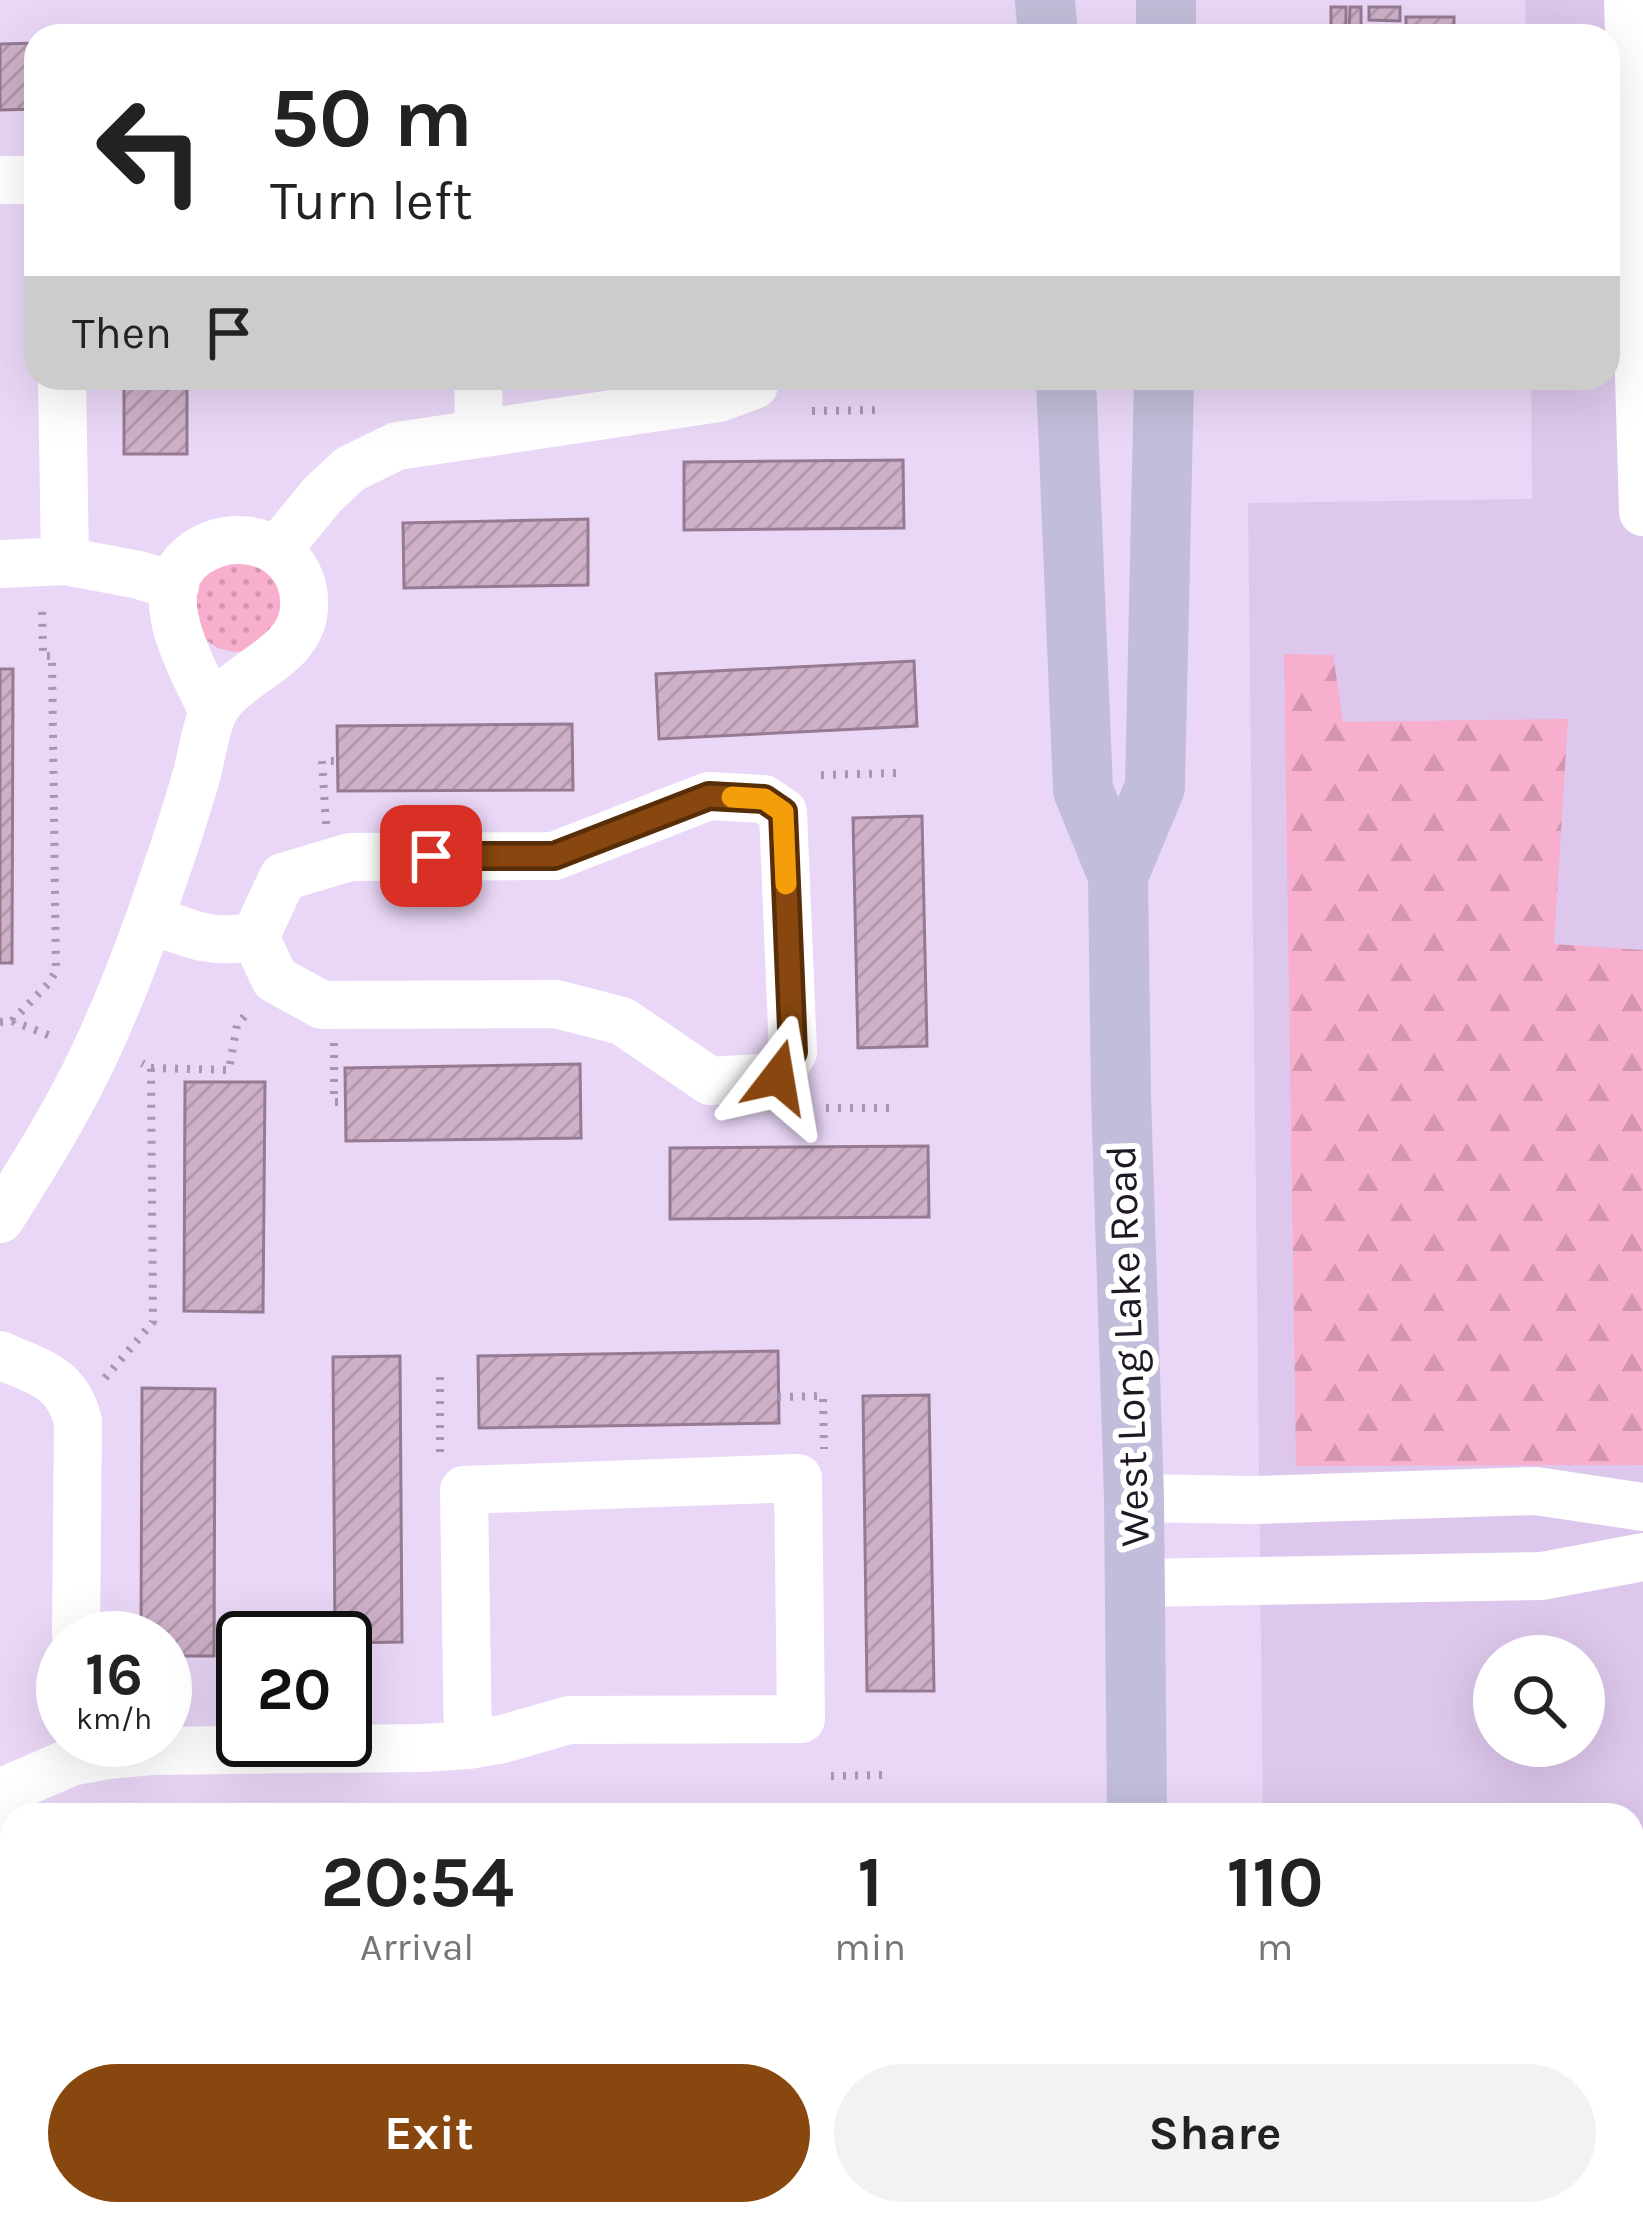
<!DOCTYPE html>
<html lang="en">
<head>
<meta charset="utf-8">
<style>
	body { margin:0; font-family:Karla,sans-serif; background:#f2f2f2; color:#222; height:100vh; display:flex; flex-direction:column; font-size:45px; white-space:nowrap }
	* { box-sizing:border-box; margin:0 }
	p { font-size:39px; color:#767676 }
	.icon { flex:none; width:66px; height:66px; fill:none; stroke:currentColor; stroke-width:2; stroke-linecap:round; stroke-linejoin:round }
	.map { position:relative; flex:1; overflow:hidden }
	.sheet { position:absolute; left:0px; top:1803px; width:1644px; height:423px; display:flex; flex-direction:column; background:#fff; border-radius:36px 36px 0 0; box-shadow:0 12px 48px #0002 }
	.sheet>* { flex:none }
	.hud { position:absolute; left:24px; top:24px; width:1596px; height:366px; border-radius:36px; box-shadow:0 12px 48px #0002; background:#fff; color:#222; overflow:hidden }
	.controls { position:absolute; left:1473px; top:1635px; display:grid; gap:24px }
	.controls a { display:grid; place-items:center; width:132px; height:132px; border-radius:50%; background:#fff; box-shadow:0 12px 48px #0002; font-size:60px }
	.speed { position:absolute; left:36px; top:1611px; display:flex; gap:24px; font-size:60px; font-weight:700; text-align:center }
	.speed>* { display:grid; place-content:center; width:156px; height:156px; border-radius:50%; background:#fff; box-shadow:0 12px 48px #0002; line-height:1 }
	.speed small { font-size:30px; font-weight:400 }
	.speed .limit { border:6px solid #111; border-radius:18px; background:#fff; color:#111 }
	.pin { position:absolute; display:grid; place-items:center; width:102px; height:102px; color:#fff; margin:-51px; border-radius:24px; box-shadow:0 6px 18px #0006 }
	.me { position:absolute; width:132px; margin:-66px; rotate:14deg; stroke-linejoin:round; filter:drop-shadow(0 0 9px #0008) }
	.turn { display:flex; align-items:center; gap:42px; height:252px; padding:0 48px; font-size:54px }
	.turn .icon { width:156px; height:156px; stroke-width:2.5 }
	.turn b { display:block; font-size:84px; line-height:102px }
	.then { display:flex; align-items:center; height:114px; padding:0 48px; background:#0003; gap:24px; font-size:45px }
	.eta { display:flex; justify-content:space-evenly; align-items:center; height:204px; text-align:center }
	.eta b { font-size:72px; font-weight:700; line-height:84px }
	.primary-button { display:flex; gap:24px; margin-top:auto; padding:24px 48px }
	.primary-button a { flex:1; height:138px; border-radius:72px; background:#87470e; color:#fff; font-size:48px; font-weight:700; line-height:138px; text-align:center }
	.primary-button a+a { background:#f2f2f2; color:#222 }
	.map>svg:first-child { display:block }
</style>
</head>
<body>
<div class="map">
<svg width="1643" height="2224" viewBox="0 0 1643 2224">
	<defs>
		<pattern id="grass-dots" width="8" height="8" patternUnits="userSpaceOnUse" patternTransform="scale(3)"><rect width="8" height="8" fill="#f8aecd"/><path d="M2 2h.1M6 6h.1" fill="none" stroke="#d495b0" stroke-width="1.8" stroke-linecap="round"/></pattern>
		<pattern id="forest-firs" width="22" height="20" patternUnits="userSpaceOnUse" patternTransform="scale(3)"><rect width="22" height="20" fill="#f8aecd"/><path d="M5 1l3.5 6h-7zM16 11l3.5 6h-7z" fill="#d495b0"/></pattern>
		<pattern id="building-hatch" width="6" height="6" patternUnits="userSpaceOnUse" patternTransform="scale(3)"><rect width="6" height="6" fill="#ceb1c9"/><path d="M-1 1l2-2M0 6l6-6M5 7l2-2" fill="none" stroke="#b198ac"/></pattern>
	</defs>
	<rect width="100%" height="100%" fill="#ead7f7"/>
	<path fill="#ddc7ec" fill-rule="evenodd" d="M1525,0H1643V2167H1632V1815H1263L1248,503L1532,499L1531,378H1608V36H1526ZM1494,1656H1584V1746H1494Z"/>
	<path fill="url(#grass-dots)" d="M222,560L265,568L282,593L279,626L252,650L235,652L217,648L202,637L191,593L198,579Z"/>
	<path fill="url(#forest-firs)" d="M1284,654L1333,655L1343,722L1568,719L1554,944L1643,950V1465L1296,1466Z"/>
	<path fill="url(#building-hatch)" stroke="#957a91" stroke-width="3" d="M1331,7H1346V36H1331Z
		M1350,7H1361V36H1349Z
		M1369,7H1400V21L1369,20Z
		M1406,17H1454V36H1406Z
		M463,32H762V36H463Z
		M36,43V109L0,110V44Z
		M124,378H187V454H124Z
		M841,378H917V382L841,383Z
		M903,460L904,528L684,530V462Z
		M588,519V585L404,588L403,523Z
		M914,661L917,726L659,739L656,674Z
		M0,669H13L12,963H0Z
		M572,724L573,790L338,791L337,726Z
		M922,816L927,1046L858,1048L853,818Z
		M580,1064L581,1138L346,1141L345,1068Z
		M185,1082H265L263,1312L184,1311Z
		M928,1146L929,1217L670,1219V1148Z
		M778,1351L779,1423L479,1428L478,1356Z
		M400,1356L402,1642L345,1643V1638H335L333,1357Z
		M142,1388L215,1389L214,1656H165V1638H141Z
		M929,1395L934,1691H867L863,1396Z"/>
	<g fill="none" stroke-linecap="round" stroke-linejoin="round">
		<path stroke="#a697b0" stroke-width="8" stroke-dasharray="3 9" stroke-linecap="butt" d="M812,411L884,410
			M821,775L898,773
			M326,824L322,761H338
			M12,1021L48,984L56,971L52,656H43L42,604
			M0,1022L12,1021L51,1036
			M334,1043V1102H346
			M151,1068L229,1070L237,1025L249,1011
			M826,1108H898
			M440,1377V1459
			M105,1378L153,1322L151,1068L142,1063
			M778,1397L823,1396L824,1449
			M831,1776L885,1775"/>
		<path stroke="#fff" stroke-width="48" d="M1628,0L1643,512
			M0,180H36
			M62,378L65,561
			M478,378L479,432
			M278,549L323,494L350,469L397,446L719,398L754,385V378
			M0,564L65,561L139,575L175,586
			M150,919C193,935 208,944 255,937L283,877L350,857L554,856L709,796L764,799L783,812L793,1052L778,1077L710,1081L622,1021L556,1004L322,1005L275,979L255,937
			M0,1219C34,1165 68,1111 95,1053C122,995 145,934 165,874C177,840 188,805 198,770C202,752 205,734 211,717C228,672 300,662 304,609C307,568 277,540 238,540C222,540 208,545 195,554C144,591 194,669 213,712
			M0,1355C39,1373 66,1376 78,1421L76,1635
			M1134,1498L1253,1500L1536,1491L1643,1507
			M1134,1583L1542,1576L1643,1557
			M0,1793L71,1762L108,1755L151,1751L423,1748L468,1745L503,1739L569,1720L801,1719L798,1478L464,1490L468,1745
			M0,1834L12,1828
			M124,2214L126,2224"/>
		<path stroke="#c2bdda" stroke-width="60" d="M1045,0L1048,36
			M1166,36V0
			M1066,378L1083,790L1118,876L1121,1097L1134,1498L1137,1815
			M1118,876L1155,787L1164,378
			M1136,2224V2214"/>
	</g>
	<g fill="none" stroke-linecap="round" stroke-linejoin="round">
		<g stroke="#582e09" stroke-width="30">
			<path id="route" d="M431,856H554L709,796L764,799L783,812L793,1052L778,1077"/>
		</g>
		<use href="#route" stroke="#87470e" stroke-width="21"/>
		<path stroke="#f59e0b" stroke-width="21" d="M732,797L764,799L783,812L786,884"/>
	</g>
	<g text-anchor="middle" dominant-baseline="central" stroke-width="12" stroke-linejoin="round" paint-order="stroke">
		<g font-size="42" fill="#201924" stroke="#fff">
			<text transform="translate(1128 1346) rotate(-92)">West Long Lake Road</text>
		</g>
	</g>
</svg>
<div class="controls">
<a><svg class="icon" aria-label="search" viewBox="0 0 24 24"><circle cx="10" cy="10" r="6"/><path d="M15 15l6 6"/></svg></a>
</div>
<div class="speed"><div>16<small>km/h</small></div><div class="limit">20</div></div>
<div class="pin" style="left:431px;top:856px;background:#d93025"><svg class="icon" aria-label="arrive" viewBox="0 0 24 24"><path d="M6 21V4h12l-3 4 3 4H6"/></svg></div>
<svg class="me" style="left:778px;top:1077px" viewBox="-20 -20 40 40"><path d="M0-17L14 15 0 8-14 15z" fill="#87470e" stroke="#fff" stroke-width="4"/></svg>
<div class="hud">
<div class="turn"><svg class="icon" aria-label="left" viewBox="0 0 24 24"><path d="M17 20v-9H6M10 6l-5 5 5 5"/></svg><div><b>50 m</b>Turn left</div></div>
<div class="then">Then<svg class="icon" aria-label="arrive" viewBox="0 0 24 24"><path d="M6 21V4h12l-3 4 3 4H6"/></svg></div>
</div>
<section class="sheet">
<div class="eta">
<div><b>20:54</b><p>Arrival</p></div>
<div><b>1</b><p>min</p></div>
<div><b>110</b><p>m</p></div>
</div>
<div class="primary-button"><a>Exit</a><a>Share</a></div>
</section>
</div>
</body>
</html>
